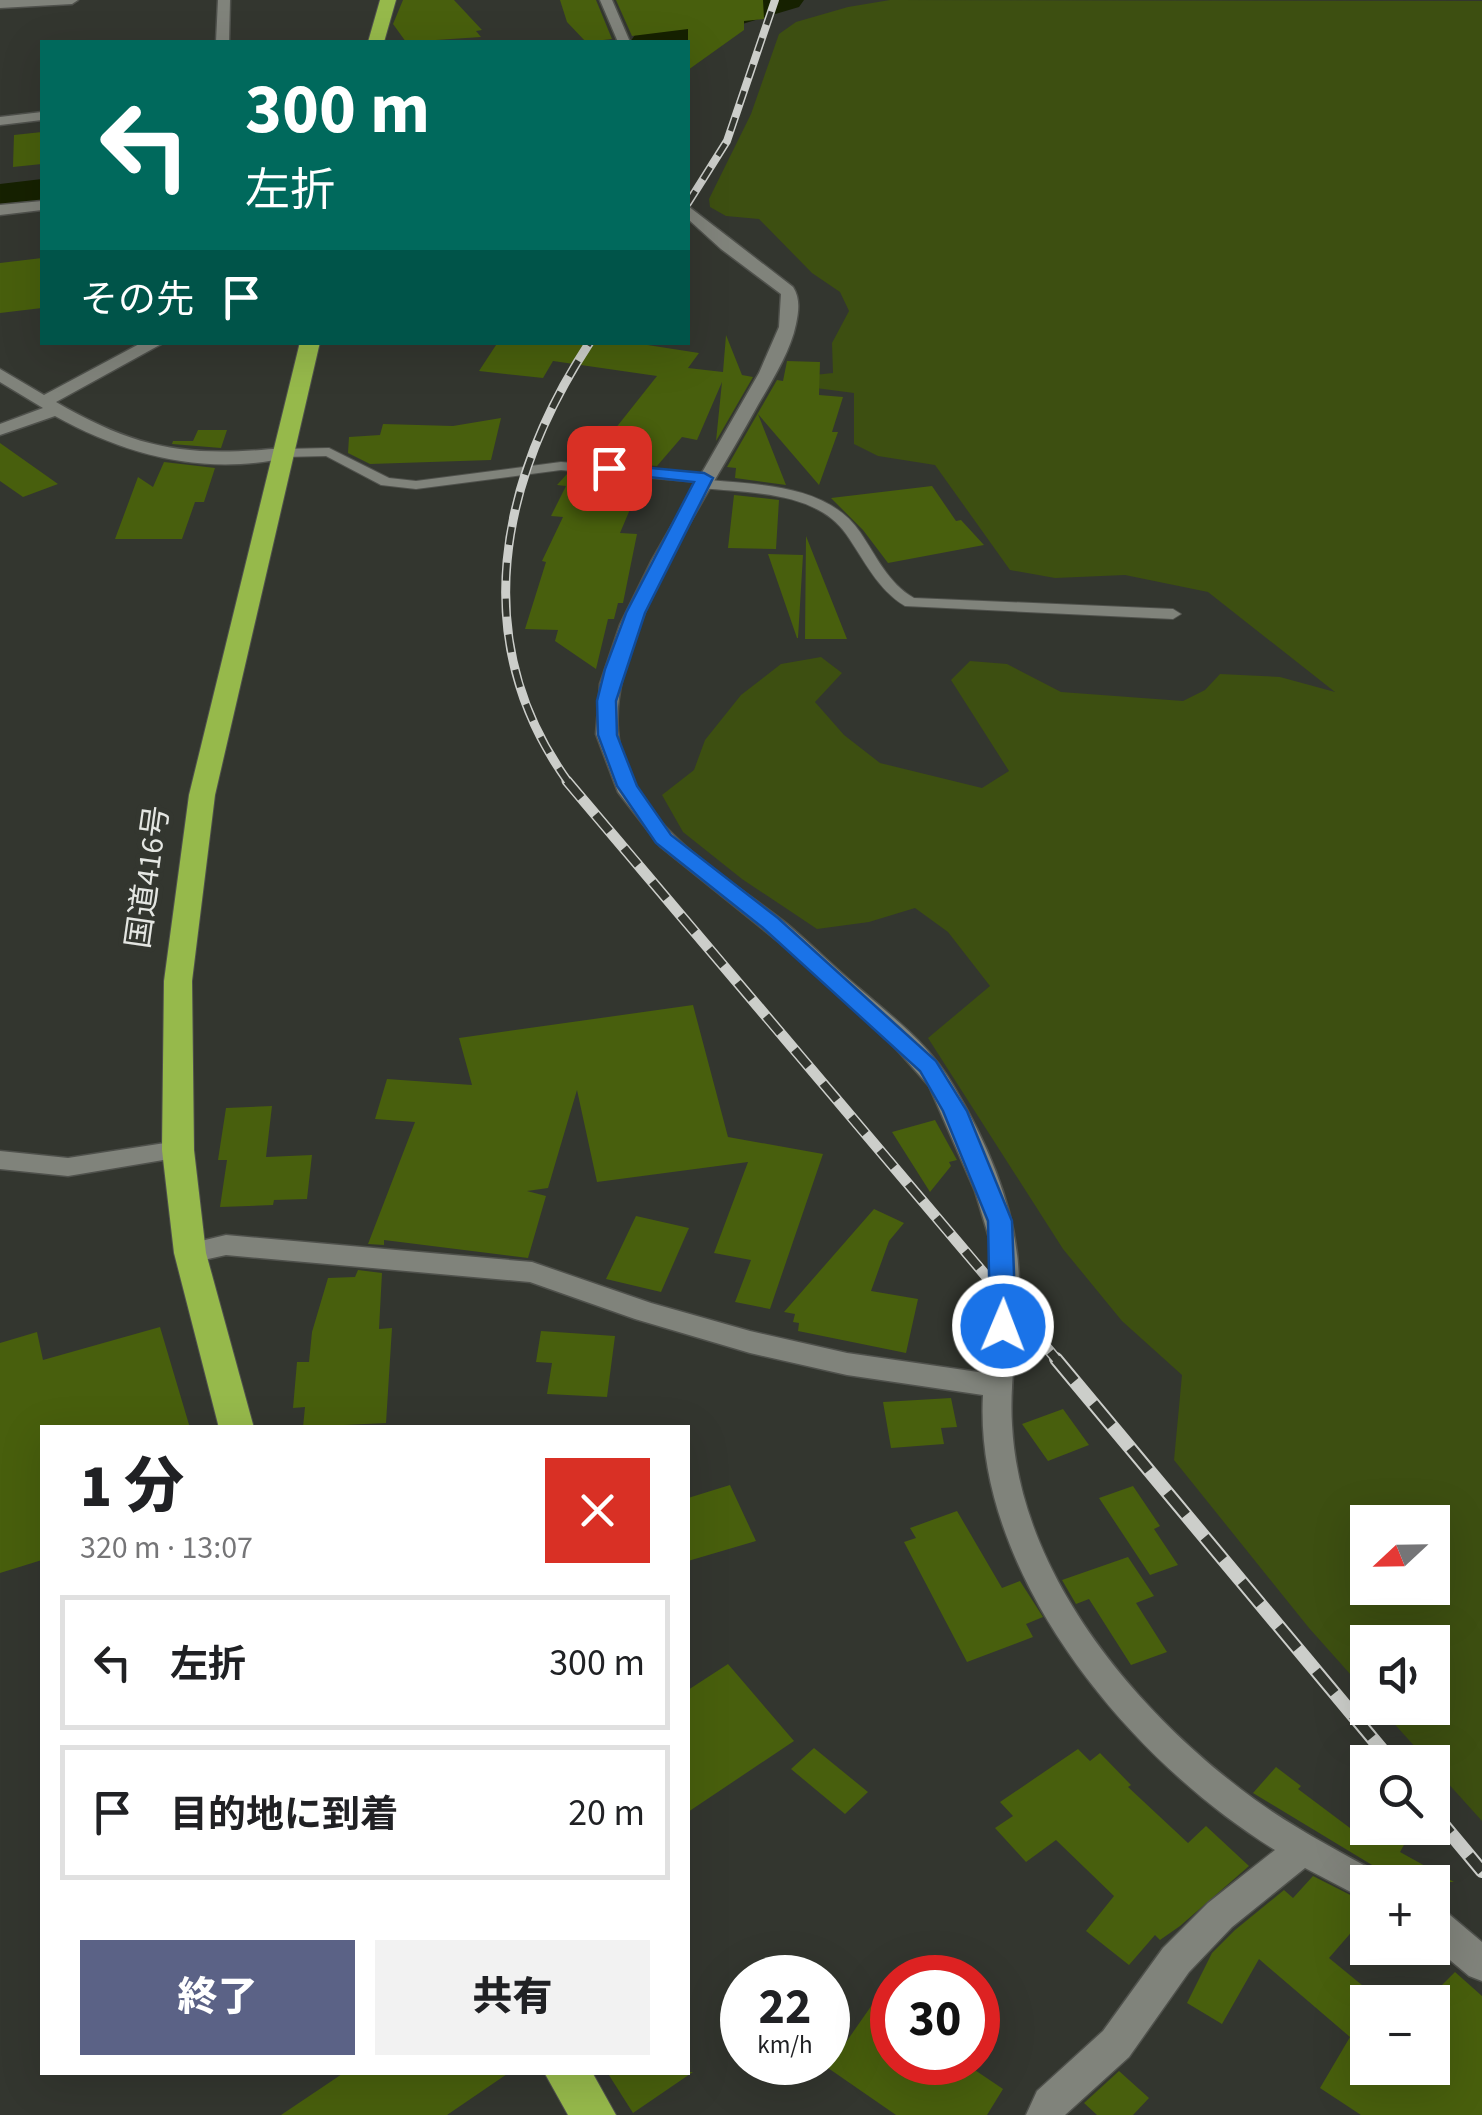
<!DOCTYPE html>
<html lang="ja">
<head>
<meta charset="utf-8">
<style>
	body { margin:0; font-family:"Source Sans 3","Noto Sans JP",sans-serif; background:#f2f2f2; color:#202124; height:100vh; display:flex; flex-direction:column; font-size:38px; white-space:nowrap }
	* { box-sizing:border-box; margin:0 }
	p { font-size:32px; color:#757577 }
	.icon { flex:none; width:55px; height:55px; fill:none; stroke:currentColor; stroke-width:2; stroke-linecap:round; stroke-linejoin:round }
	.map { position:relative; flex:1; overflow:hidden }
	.sheet { position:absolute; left:40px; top:1425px; width:650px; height:650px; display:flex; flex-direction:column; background:#fff; border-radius:0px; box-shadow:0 10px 40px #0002 }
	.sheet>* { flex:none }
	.guide { position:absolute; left:40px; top:40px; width:650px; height:305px; border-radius:0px; box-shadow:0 10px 40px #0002; background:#00695c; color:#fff; overflow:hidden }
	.needle { width:65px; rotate:248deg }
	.buttons { position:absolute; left:1350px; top:1505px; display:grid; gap:20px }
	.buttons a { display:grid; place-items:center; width:100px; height:100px; border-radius:0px; background:#fff; box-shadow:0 10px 40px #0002; font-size:50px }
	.speed { position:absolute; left:720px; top:1955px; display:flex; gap:20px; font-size:50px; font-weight:700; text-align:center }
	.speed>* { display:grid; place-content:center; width:130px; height:130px; border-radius:50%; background:#fff; box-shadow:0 10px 40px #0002; line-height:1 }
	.speed small { font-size:25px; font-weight:400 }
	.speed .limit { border:15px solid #d22; background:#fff; color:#111 }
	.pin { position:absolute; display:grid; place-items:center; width:85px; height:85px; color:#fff; margin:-42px; border-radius:20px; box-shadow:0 5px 15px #0006 }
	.me { position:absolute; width:110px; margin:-55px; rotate:1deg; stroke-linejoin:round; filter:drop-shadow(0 0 8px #0008) }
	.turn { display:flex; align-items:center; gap:35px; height:210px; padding:0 40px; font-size:45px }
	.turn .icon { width:130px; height:130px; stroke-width:2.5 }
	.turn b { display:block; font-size:70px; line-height:85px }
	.then { display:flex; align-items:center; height:95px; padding:0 40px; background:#0003; gap:20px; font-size:38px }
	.round { display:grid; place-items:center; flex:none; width:105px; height:105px; border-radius:0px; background:#f2f2f2 }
	.summary { display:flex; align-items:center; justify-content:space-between; height:170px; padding:0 40px }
	h1 { font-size:60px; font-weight:800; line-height:75px }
	.button { display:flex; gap:20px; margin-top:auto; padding:20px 40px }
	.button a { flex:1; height:115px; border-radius:0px; background:#5b6286; color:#fff; font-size:40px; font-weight:800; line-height:115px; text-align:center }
	.button a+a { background:#f2f2f2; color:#202124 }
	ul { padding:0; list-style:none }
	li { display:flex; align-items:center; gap:30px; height:135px; margin:0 20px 15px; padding:0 20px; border:5px solid #e0e0e0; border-radius:0px }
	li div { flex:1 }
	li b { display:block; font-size:38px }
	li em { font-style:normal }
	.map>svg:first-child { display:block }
</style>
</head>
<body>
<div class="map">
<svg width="1482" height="2115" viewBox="0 0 1482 2115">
	<rect width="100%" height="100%" fill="#33362f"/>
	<path fill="#3d4f11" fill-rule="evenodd" d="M890,0L1482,1V1821L1380,1708H1432V1642H1368L1367,1693L1309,1628L1174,1460L1182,1375L1122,1321L1063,1249L928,1038L990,986L948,932L915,908L869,922L817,929L742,879L683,832L662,795L694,770L705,740L741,695L781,664L821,657L842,673L815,702L844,735L880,763L982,788L1009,771L951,680L970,661L1007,664L1061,692L1183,701L1205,690L1220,674L1280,677L1335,692L1208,592L1125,575L1055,578L1010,570L935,465L878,456L854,444V393L793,385L805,376L833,373L832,343L849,311L840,292L812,273L759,219L726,216L710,207L709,199L751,114L779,34L796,22L848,7ZM1368,1522H1432V1588H1368Z"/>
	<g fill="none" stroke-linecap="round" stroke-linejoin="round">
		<path fill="#162100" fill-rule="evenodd" d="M751,0H804L799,7L682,42H630L635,35Z
			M42,179V203L0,208V184Z"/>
	</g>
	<path fill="#485f0d" d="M403,0H454L482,30L476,31L481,37L406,42L393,24Z
		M560,0H596L612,39L586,42L567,22Z
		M616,0H763L764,19L744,21V30L688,70V29L632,36Z
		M42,132V164L13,167L14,135Z
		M42,258V308L0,313V263Z
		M726,335L742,375L753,377L716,441L722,382L697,440L682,437L657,466L580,460L588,451L596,453L657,376L553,361L543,378L479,371L498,342H628L699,353L688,368L723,372Z
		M787,361L820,362L819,395L843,397L832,432H838L819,485L758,414L786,485L735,478L736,468L727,467L777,380L783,381Z
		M501,418L491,460L370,464L348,453L349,437L380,435L383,424L453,426Z
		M198,430H227L221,448L172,444L173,441H193Z
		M0,443L58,484L23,497L0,481Z
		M164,462L215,468L204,502H195L182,539H115L138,477L153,487Z
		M567,474L642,481L620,533L637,534L623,603H618L614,619H608L596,669L555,641L558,630L525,629L546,562L542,561L563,517L551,516L566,486L557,485Z
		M932,486L956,521L961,520L984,545L888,563L863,530L831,498Z
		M734,495L779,500L776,549L728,548Z
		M806,536L847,639H805Z
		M768,554L803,555L798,638H797Z
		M693,1005L728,1137L823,1154L770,1309L735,1302L751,1260L714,1253L748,1162L597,1182L577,1090L548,1188L527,1191L546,1196L528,1258L384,1240V1245L368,1244L415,1122L375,1119L387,1079L472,1085L459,1038Z
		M272,1106L266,1157L312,1155L307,1199L274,1200L273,1205L220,1207L227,1160H218L226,1108Z
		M935,1120L957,1160L949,1162L951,1166L930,1192L892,1132Z
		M874,1209L904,1223L889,1241L871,1291L918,1299L906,1353L798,1331L799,1323L793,1322L795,1314L784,1312Z
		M636,1216L689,1228L661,1292L606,1279Z
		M358,1270L382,1273L379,1329L392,1328L386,1423L303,1427L305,1407L293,1408L297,1362H309L312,1332L328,1278L355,1277Z
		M160,1327L190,1428H42V1560L0,1573V1343L37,1332L43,1360Z
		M541,1331L615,1336L607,1397L547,1394L552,1363L536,1362Z
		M951,1398L957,1427L941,1428L944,1444L891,1448L883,1402Z
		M1063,1409L1089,1445L1048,1461L1022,1424Z
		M730,1485L756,1541L688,1561V1498Z
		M1133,1486L1160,1526L1154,1529L1178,1565L1150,1575L1099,1498Z
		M957,1511L1002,1588L1020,1581L1043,1617L1026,1624L1033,1637L967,1662L904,1542L916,1538L910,1528Z
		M1128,1557L1154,1596L1136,1603L1167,1652L1131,1665L1089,1599L1076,1604L1062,1580Z
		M728,1664L794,1741L688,1812V1690Z
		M814,1748L868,1792L845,1814L791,1769Z
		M1078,1749L1090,1761L1100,1753L1131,1785L1128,1787L1188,1843L1206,1826L1249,1866L1180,1926L1160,1940L1155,1935L1129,1965L1086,1931L1114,1896L1056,1840L1026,1862L995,1828L1013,1816L1000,1802Z
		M1276,1767L1301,1786L1298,1789L1350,1828H1394L1409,1836L1400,1852L1454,1882H1388L1382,1871L1253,1793Z
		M1313,1876L1368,1904L1362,1920L1329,1958L1368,1990V2068H1432V1995L1455,1972L1482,1996V2115H1361L1320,2088L1350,2037L1259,1959L1222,2024L1187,2003L1212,1953L1235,1930L1284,1890L1293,1898Z
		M874,2002L892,2015V2062H963L1003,2089L987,2115H896L828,2068Z
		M1119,2071L1149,2098L1133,2115H1097L1084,2103Z
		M345,2072H510L447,2115H281Z
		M607,2072H693L633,2113Z"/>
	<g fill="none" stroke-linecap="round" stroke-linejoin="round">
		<g stroke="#4f514c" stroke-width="2">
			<path id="lane" d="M329,448L389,478L416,481L561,462L704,474L709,475L710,480C761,485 828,485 860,532C877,557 888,583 914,598L1173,609L1181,614L1173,619L905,606C877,589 865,561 846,534C816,491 749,493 701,488L696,487L695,482L561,470L416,489L381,485L326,456L284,457L277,453L284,449Z"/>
		</g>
		<g stroke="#4f514c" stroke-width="3">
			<path id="street" d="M0,0H78L72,4L0,8Z
				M218,0H230L229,42H216Z
				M600,0H612L630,42H618Z
				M42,112V120L0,125V117Z
				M42,201V210L0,215V205Z
				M688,206L793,287C800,298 799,310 796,324C790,354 769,385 754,412C715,483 668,551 639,627C626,660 615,696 618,731C624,820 725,875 787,924C812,945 835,968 860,989C895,1019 931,1046 954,1087C990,1147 1020,1219 1019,1289C1019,1334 1009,1380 1012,1425C1020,1576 1137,1713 1254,1799C1294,1828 1337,1850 1380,1874L1384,1882H1368V1901L1305,1868L1232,1927L1189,1972L1129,2057L1065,2115H1026L1037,2091L1103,2031L1163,1948L1208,1903L1275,1850C1130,1761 973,1574 983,1395L847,1375L750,1353L635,1319L530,1282L226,1255L190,1263L180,1260L176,1253L180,1246L226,1235L532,1262L651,1303L750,1331L847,1353L985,1373L992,1293L990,1241L975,1191L929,1086L883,1034L779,942L660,846L618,792L596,734L600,684L620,625L652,560L759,373L779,327L781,294L721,249L688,219Z
				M143,342H165L56,402C140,451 189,457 284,448L293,453L290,457C207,476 129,457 55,416L0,435V424L43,408L0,382V369L44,395Z
				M178,1141L187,1144L191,1150L187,1156L68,1176L0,1169V1151L68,1158Z
				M1432,1906L1444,1910L1482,1942V1981L1469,1976L1432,1945Z"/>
		</g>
		<g stroke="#4f514c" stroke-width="2">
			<path id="highway" d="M380,0H396L384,42H368Z
				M300,342H320L215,795L192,981L194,1150L206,1253L254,1428H219L174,1253L162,1150L164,981L189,795Z
				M544,2072H592L616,2115H568Z"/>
		</g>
		<use href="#lane" fill="#80837b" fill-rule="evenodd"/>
		<use href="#street" fill="#80837b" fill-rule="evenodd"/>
		<use href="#highway" fill="#96b94b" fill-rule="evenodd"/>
		<g stroke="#ccceca" stroke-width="8">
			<path id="rail-far3" d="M688,203L727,141L775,0"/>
		</g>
		<g stroke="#ccceca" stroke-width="9">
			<path id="rail-far2" d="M569,783C466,641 500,479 590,342"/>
		</g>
		<g stroke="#ccceca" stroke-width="11">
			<path id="rail-far1" d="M567,781L1058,1361"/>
		</g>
		<g stroke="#ccceca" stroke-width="14">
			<path id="rail" d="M1056,1359L1392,1762
				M1432,1811L1482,1871"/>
		</g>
		<use href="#rail-far3" stroke="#33362f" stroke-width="5" stroke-dasharray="14" stroke-linecap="butt"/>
		<use href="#rail-far2" stroke="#33362f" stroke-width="6" stroke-dasharray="18" stroke-linecap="butt"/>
		<use href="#rail-far1" stroke="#33362f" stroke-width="8" stroke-dasharray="22" stroke-linecap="butt"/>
		<use href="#rail" stroke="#33362f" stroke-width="10" stroke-dasharray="29" stroke-linecap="butt"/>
	</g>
	<path fill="#1a73e8" stroke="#114b97" stroke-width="2.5" d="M609,464L704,473L713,478L645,613L616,701L617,735L637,786L671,835L778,918L936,1061L967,1111L1012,1221L1016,1326L1012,1333H994L990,1326L988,1221L943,1111L920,1071L763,928L656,843L617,786L598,735L597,701L605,669L626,613L694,482L603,472V465Z"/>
	<g text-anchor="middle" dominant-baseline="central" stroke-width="10" stroke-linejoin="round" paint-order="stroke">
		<g font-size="32" fill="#e4e6e2" stroke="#33362f">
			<text transform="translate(148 877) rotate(-82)">国道416号</text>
		</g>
	</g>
</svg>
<div class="buttons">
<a><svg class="needle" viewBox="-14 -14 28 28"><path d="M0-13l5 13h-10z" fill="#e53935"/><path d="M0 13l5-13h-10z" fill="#757577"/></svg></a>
<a><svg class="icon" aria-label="sound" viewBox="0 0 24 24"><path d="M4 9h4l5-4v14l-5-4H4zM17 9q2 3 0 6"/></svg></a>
<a><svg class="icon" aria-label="search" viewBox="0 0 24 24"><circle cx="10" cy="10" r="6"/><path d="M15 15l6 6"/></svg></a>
<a>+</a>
<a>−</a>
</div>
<div class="speed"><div>22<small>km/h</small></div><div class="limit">30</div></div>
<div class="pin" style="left:609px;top:468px;background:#d93025"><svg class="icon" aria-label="arrive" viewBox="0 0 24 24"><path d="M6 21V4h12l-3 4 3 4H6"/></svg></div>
<svg class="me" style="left:1003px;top:1326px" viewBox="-20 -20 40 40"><circle r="17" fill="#1a73e8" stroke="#fff" stroke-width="3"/><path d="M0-11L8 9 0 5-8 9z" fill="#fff"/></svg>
<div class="guide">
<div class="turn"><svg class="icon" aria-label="left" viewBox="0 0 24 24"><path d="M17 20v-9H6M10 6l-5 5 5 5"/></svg><div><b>300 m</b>左折</div></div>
<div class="then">その先<svg class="icon" aria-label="arrive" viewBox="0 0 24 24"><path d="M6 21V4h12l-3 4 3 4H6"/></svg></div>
</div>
<section class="sheet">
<div class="summary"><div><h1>1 分</h1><p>320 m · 13:07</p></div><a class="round" style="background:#d93025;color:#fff"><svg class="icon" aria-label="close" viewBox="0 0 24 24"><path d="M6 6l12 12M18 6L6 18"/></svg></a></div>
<ul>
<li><svg class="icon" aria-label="left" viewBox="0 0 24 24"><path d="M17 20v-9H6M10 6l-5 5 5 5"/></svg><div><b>左折</b></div><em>300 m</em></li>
<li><svg class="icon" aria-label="arrive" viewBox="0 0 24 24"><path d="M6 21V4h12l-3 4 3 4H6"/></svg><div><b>目的地に到着</b></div><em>20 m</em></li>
</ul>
<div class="button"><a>終了</a><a>共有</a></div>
</section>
</div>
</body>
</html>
